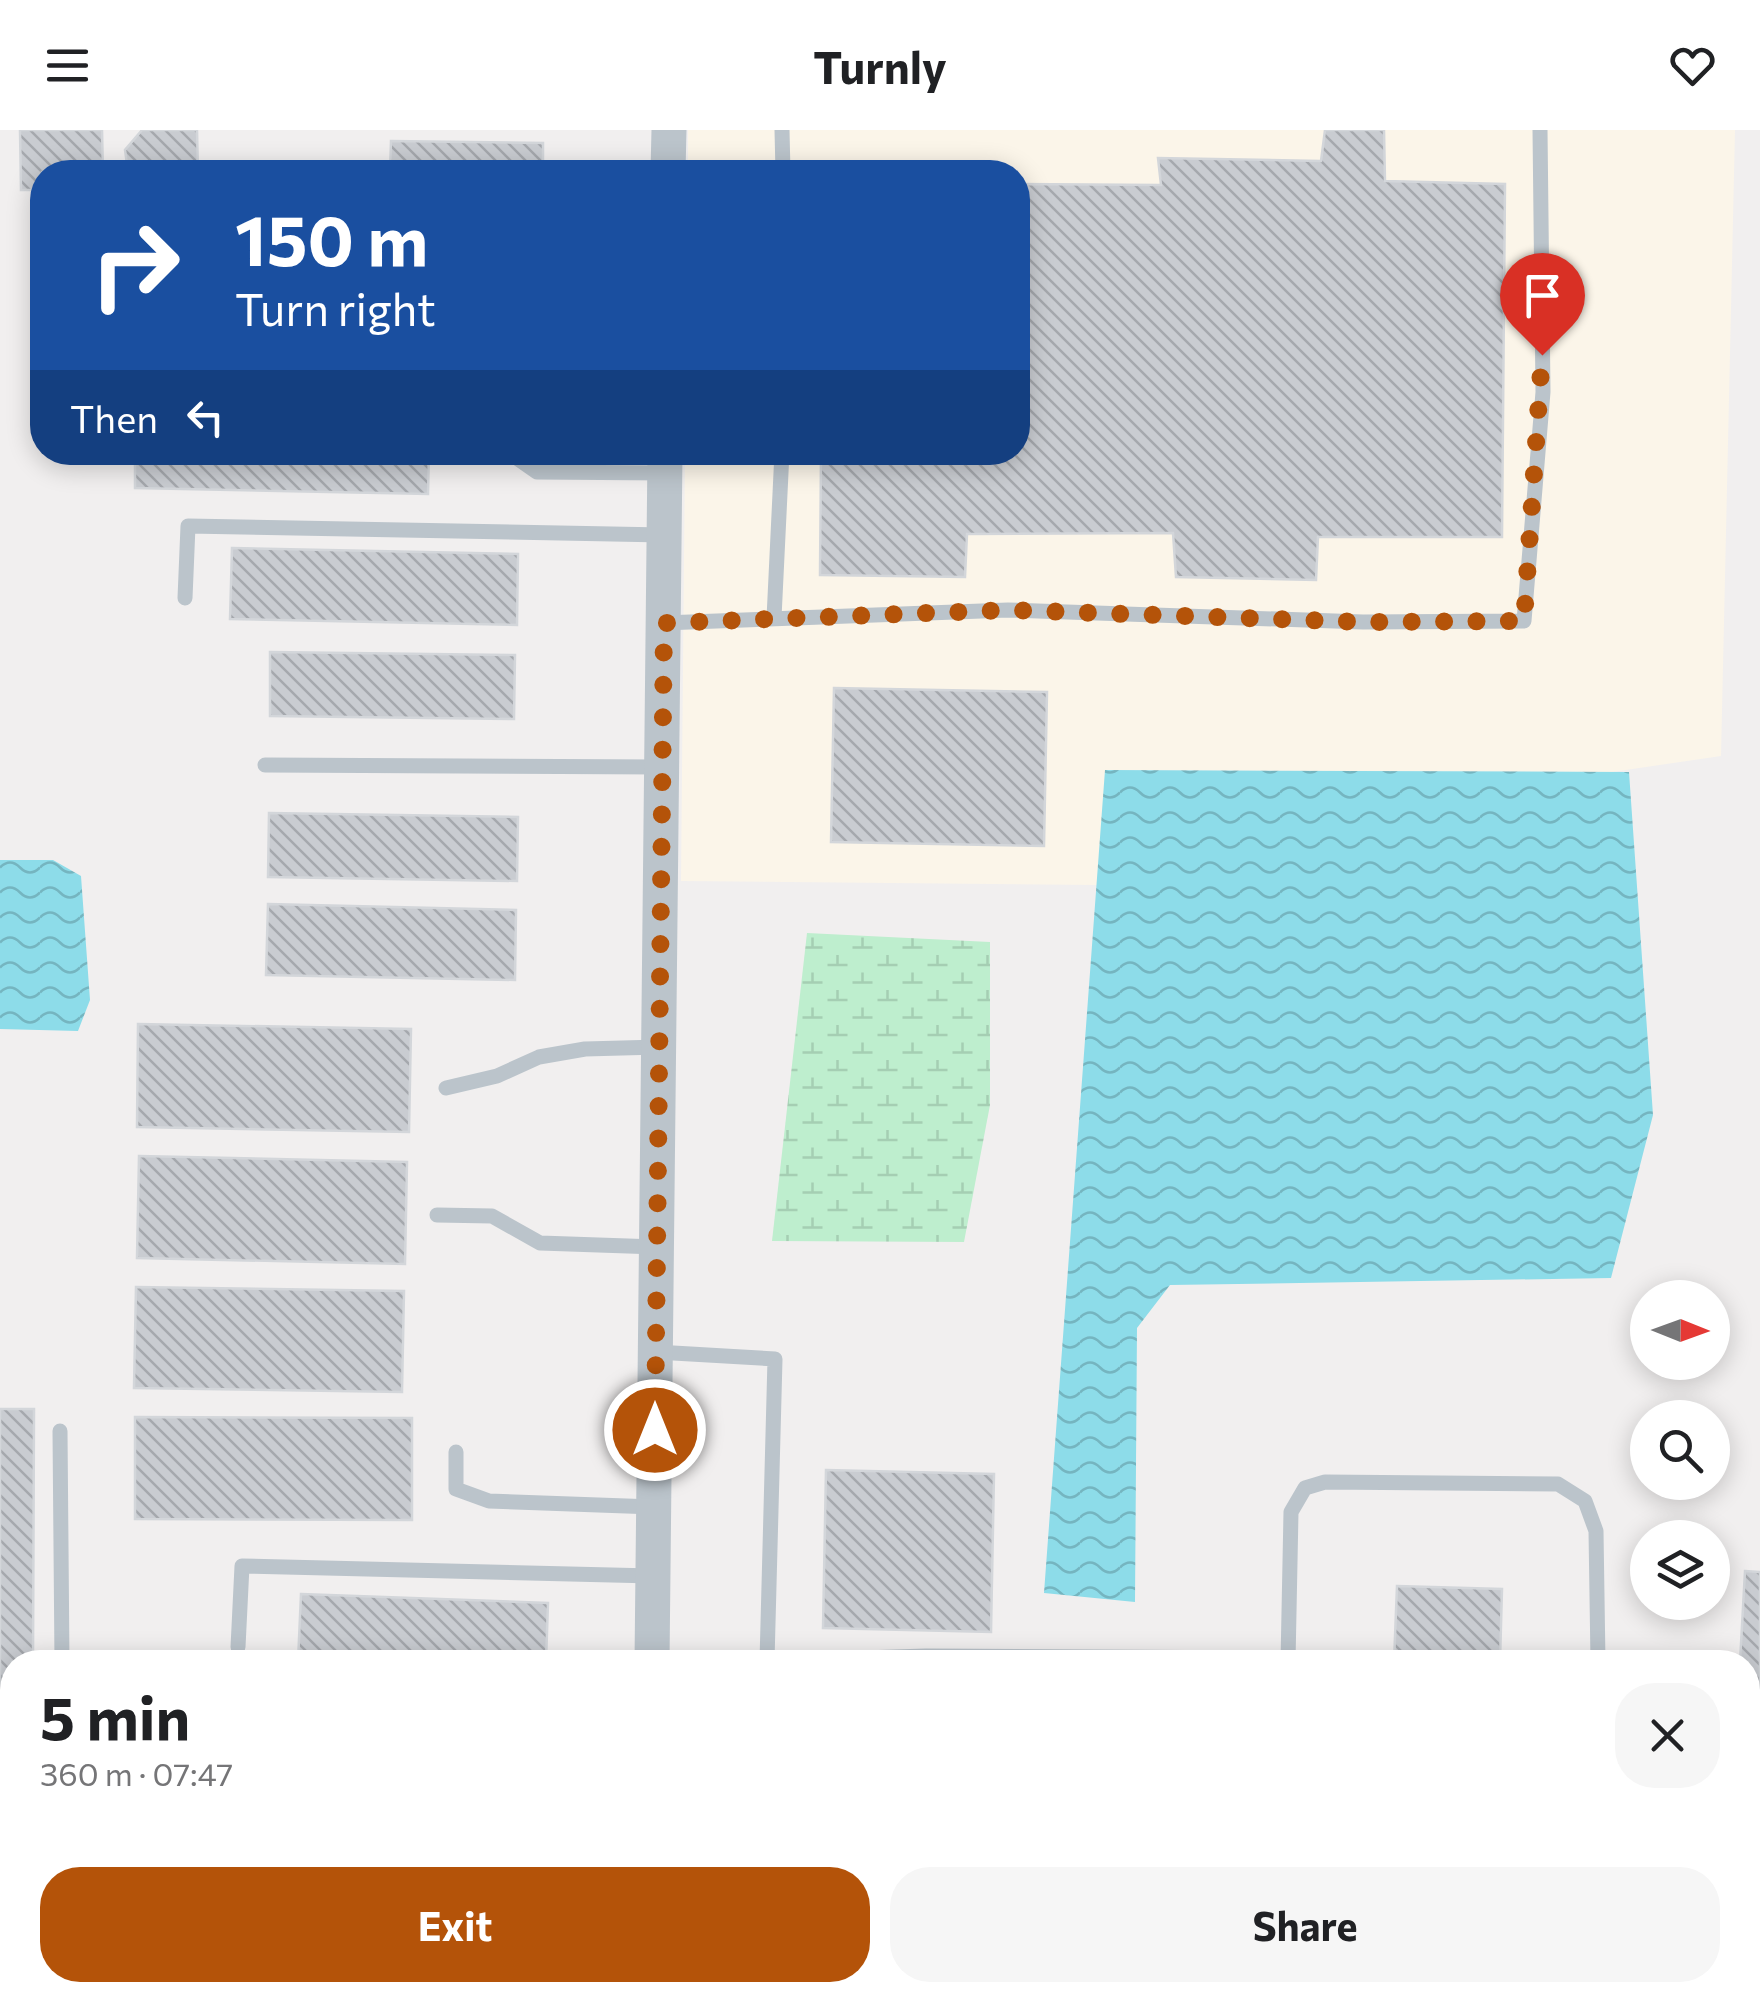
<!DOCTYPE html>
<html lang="en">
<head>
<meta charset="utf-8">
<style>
	body { margin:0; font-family:Commissioner,sans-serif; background:#f6f6f6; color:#202124; height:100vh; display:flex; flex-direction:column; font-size:38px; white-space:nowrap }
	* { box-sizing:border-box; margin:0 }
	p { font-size:32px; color:#757577 }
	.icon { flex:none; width:55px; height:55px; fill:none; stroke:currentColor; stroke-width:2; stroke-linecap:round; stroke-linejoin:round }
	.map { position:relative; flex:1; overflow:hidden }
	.sheet { position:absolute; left:0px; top:1520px; width:1760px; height:352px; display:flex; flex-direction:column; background:#fff; border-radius:40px 40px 0 0; box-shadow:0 5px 25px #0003 }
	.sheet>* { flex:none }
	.hud { position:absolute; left:30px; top:30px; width:1000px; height:305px; border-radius:40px; box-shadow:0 5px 25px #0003; background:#1a4fa0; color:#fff; overflow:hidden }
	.needle { width:65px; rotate:91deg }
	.fabs { position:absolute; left:1630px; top:1150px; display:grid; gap:20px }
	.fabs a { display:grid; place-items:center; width:100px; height:100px; border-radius:50%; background:#fff; box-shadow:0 5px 25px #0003; font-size:50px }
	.pin { position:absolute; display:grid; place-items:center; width:85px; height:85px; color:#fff; margin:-102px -42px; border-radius:50% 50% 50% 0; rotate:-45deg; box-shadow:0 0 10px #0007 }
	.pin .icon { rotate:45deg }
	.me { position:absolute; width:110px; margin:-55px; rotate:0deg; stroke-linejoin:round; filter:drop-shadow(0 0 8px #0008) }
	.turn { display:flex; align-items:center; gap:35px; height:210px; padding:0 40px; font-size:45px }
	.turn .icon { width:130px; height:130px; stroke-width:2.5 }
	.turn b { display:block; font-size:70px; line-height:85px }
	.then { display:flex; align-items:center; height:95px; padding:0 40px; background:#0003; gap:20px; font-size:38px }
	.round { display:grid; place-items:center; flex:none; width:105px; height:105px; border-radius:40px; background:#f6f6f6 }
	.headline { display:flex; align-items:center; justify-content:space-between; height:170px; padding:0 40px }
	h1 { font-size:60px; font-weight:700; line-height:75px }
	.button { display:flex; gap:20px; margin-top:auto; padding:20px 40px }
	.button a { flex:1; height:115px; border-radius:40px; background:#b45309; color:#fff; font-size:40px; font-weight:700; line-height:115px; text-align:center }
	.button a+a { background:#f6f6f6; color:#202124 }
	header { display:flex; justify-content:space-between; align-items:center; height:130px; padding:0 40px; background:#fff; font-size:45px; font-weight:700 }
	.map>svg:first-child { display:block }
</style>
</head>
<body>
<header><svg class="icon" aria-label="menu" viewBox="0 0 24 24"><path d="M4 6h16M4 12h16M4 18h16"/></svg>Turnly<svg class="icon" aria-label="heart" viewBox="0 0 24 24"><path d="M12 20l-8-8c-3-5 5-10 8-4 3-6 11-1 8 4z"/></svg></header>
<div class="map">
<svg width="1760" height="1871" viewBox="0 0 1760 1871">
	<defs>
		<pattern id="wetland-marsh" width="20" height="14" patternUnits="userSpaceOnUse" patternTransform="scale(2.5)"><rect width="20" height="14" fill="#beeece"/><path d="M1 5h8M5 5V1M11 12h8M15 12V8" fill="none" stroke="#a5ceb3"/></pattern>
		<pattern id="water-waves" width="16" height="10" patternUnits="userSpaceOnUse" patternTransform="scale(2.5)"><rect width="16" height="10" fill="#8ddce9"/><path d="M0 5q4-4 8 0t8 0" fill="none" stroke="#75b5c0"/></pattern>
		<pattern id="building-back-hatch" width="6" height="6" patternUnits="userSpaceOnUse" patternTransform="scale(2.5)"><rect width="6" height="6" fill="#c9ccd1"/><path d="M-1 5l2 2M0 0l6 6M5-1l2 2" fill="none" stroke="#a5a8ad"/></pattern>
	</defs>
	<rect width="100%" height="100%" fill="#f1efef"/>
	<path fill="#fbf5e9" d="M688,0H1735L1721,626L1612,642L1106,640L1097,755L681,751L685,323L1018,322V42H688Z"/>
	<path fill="url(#wetland-marsh)" d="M807,803L990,812V975L964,1112L772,1111Z"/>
	<path fill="url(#water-waves)" d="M1105,640L1629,642L1653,985L1611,1148L1170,1155L1137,1198L1135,1472L1044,1463Z
		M0,730H53L81,746L90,870L78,901L0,899Z"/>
	<path fill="url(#building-back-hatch)" stroke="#d3d6da" stroke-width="2.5" d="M20,0H102L103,42H42V60H21Z
		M142,0H197L198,42H128L125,20Z
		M1325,0H1384L1385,51L1505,54L1502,407H1318L1316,450L1176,447L1173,403L967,404L965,447L820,445L821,322H1018V54L1161,55L1158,28L1321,31Z
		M391,11L543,13V42H390Z
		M135,322H429L428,364L135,358Z
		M232,418L518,424L517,495L230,489Z
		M270,522L515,525L514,589L270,586Z
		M834,558L1047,562L1044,716L831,712Z
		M269,683L518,687L517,751L268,747Z
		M268,774L516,780L515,850L266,845Z
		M138,894L411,899L409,1002L137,997Z
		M139,1026L407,1032L405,1134L137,1128Z
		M136,1157L404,1161L402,1262L134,1258Z
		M0,1279H34L33,1532H12V1768H0Z
		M135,1287L412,1288V1390L135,1389Z
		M826,1340L994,1344L991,1502L823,1498Z
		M1745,1441L1760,1442V1661H1748V1532H1740Z
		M1397,1456L1502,1459L1500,1532H1394Z
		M301,1464L548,1473L546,1532H298Z
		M1748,1691H1760V1826H1748Z"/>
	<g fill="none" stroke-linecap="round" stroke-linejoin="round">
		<path stroke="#bbc4cb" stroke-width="15" d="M782,0L783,42
			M508,322L537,342L665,343
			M185,468L188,396L664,405
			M774,488L782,322
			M663,493L1008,480L1363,492L1524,491L1543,262L1540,0
			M265,635L661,637
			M446,958L497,946L539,927L585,919L659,917
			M437,1085L492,1086L540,1113L657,1117
			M656,1222L775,1229L767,1531
			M60,1301L62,1532
			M456,1322V1359L489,1371L654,1377
			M238,1517L242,1436L653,1446
			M926,1526L1288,1528
			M652,1529L767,1531L926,1526V1532
			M1288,1532L1291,1382L1305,1358L1325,1352L1558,1354L1585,1371L1596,1401L1598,1532
			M924,1860L925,1871
			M1601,1860L1602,1871
			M57,1871V1860
			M518,1871L519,1860
			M1158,1871V1860
			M1283,1871V1860"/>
		<path stroke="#bbc4cb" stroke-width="35" d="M668,42L669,0
			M652,1532L665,322
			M649,1871V1860"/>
	</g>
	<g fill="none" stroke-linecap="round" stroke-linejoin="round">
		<path stroke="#b45309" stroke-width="18" stroke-dasharray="0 32.4" d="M655,1300L664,493L1008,480L1364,492L1524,491L1542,225"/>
	</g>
</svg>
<div class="fabs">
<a><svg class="needle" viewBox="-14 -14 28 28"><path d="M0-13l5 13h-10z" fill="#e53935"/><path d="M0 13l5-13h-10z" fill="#757577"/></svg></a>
<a><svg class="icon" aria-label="search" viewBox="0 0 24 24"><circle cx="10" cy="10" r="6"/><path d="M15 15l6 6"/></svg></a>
<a><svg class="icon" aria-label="layers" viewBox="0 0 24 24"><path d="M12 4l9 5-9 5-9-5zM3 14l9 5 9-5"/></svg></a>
</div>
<div class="pin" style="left:1542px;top:225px;background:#d93025"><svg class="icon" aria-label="arrive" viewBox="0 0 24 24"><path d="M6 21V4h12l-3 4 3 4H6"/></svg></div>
<svg class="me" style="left:655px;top:1300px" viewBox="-20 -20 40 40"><circle r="17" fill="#b45309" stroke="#fff" stroke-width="3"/><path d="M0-11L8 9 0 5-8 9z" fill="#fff"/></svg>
<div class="hud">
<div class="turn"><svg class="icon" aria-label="right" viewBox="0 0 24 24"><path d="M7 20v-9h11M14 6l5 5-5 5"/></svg><div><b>150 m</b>Turn right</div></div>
<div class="then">Then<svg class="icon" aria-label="left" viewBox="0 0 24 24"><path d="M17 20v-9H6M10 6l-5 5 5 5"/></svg></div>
</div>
<section class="sheet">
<div class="headline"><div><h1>5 min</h1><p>360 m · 07:47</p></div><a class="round"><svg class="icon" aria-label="close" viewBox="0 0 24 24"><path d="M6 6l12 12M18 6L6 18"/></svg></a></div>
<div class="button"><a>Exit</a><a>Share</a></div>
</section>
</div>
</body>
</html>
